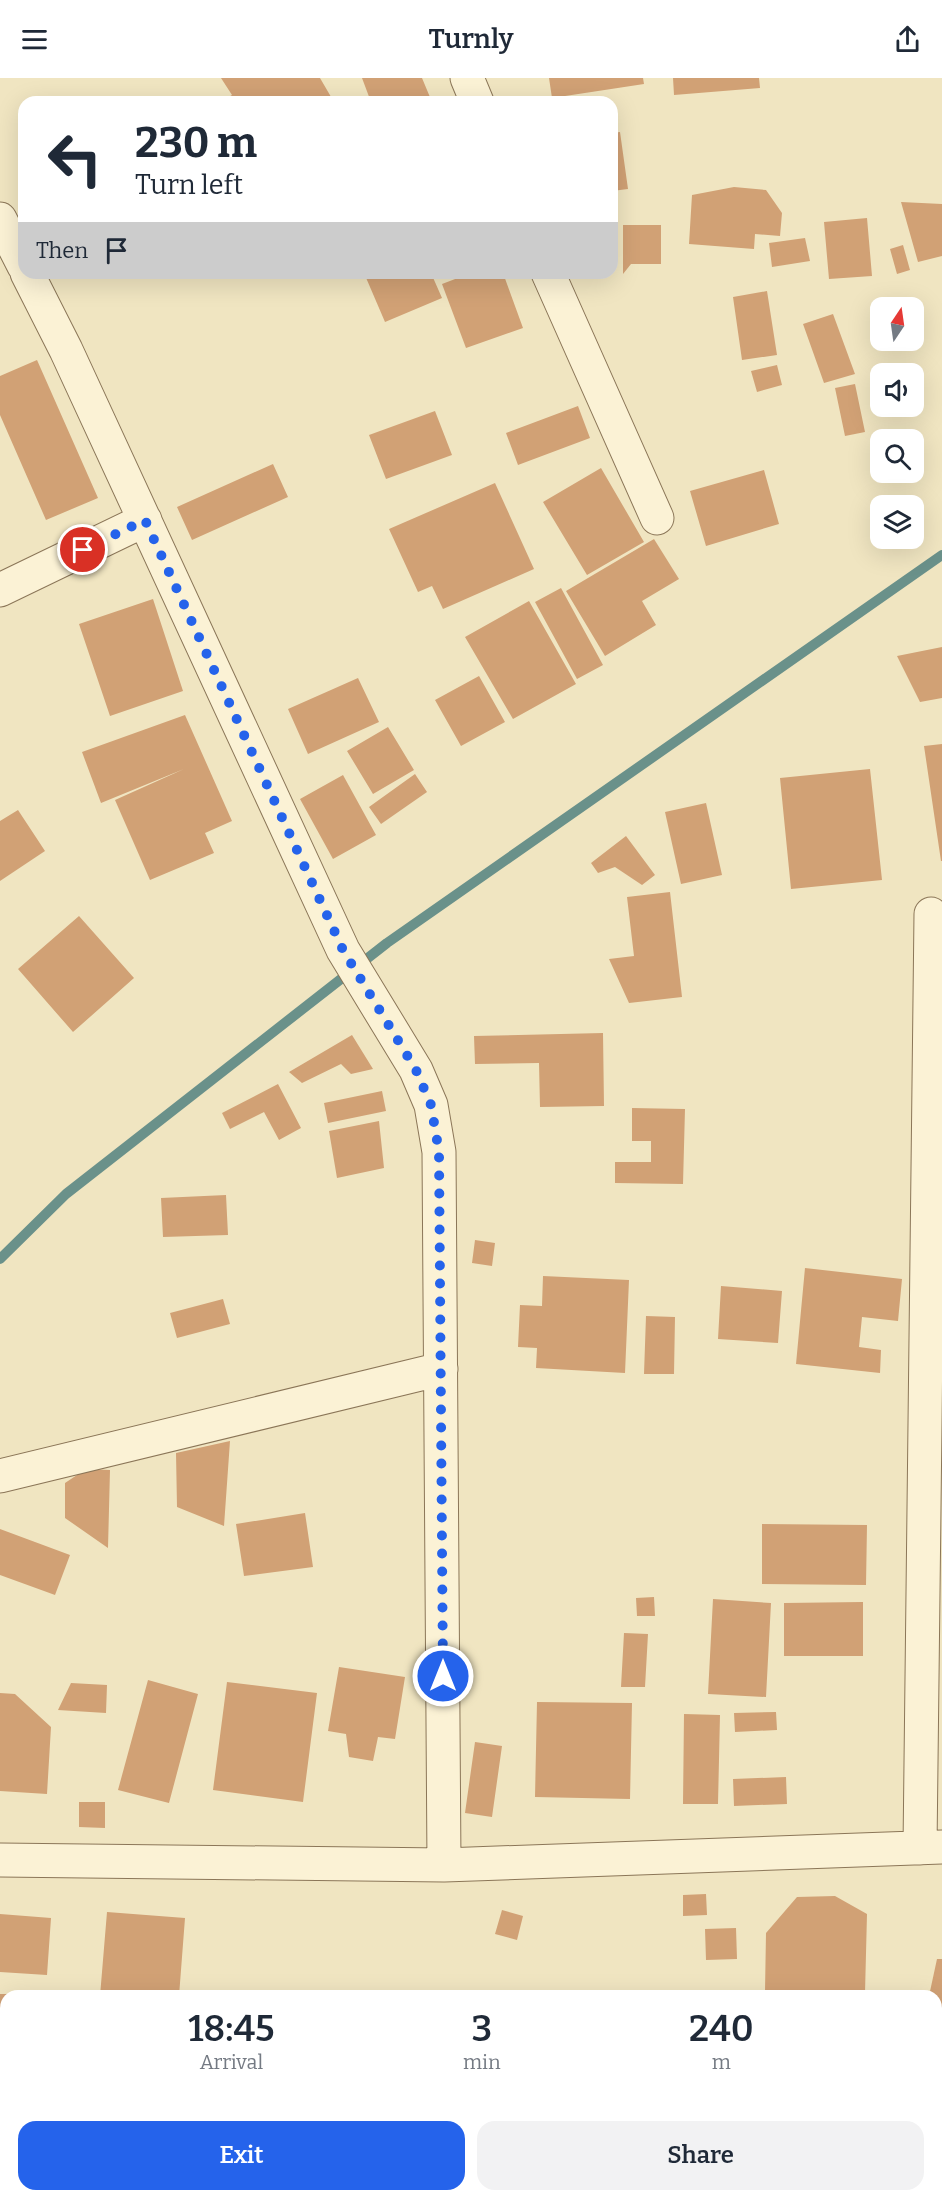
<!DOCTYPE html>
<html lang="en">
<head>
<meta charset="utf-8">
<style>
	body { margin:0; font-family:Bitter,serif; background:#f2f2f3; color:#1f2937; height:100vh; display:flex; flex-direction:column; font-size:22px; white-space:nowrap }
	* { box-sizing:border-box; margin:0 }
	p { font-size:20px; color:#747a83 }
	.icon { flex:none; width:33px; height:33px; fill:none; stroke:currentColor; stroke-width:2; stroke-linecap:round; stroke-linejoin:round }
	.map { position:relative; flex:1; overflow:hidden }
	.sheet { position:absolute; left:0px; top:1912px; width:942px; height:212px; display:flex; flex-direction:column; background:#fff; border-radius:18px 18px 0 0; box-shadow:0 6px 24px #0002 }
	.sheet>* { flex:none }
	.top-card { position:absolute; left:18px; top:18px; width:600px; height:183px; border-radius:18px; box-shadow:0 6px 24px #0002; background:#fff; color:#1f2937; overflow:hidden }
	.needle { width:39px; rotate:13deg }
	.controls { position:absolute; left:870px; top:219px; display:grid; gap:12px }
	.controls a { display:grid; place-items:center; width:54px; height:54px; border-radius:12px; background:#fff; box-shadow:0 6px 24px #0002; font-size:30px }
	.pin { position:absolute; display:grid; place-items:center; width:51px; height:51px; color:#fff; margin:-26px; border:3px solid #fff; border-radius:50%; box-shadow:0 2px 6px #0007 }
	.me { position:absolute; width:66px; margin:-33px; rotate:0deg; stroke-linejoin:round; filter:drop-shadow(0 0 4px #0008) }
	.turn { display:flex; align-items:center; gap:21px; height:126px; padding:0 18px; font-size:27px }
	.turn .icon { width:78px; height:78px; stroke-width:2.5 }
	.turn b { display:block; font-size:42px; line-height:51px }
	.then { display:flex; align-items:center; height:57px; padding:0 18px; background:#0003; gap:12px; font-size:22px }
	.eta { display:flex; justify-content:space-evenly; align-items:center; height:102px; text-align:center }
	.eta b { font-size:36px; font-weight:600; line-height:42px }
	.button { display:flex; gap:12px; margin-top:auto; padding:12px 18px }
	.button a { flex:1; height:69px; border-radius:18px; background:#2563eb; color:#fff; font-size:24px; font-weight:600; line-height:69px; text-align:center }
	.button a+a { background:#f2f2f3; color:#1f2937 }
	header { display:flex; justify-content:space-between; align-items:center; height:78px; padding:0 18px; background:#fff; font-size:27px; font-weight:600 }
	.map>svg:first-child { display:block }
</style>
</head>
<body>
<header><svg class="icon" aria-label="menu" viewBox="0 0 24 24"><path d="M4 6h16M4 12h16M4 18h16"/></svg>Turnly<svg class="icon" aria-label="share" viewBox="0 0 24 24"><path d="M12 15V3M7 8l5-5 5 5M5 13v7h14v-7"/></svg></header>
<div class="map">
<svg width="942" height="2123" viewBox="0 0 942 2123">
	<rect width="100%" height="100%" fill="#f0e5c1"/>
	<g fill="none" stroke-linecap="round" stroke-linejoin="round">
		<path stroke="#6a918a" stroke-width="10" d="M0,1181L66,1116L387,865L942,477"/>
	</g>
	<path fill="#d1a175" d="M221,0H320L334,24H220L232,17Z
		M362,0H422L432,24H371Z
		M549,0H643L644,6L552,20Z
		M673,0H759L760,10L674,17Z
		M620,54L628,111L612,113V55Z
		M734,109L766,112L782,135L780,158L755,156L754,171L689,166L692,117Z
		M901,124L942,126V178L918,184Z
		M867,140L872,198L829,201L824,144Z
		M623,147H661V186H631L623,196Z
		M805,160L810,183L772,189L769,165Z
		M903,167L910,192L897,196L890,171Z
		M364,195H431L442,220L385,244Z
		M471,195H503L523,250L466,270L442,206Z
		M767,213L777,277L742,282L733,219Z
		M833,236L855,296L824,305L803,246Z
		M37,282L98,420L46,442L0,337V298Z
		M777,287L782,307L757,314L751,293Z
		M855,306L865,354L845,358L835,310Z
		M578,328L590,360L518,387L506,355Z
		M435,333L452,377L386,401L369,357Z
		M273,386L288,419L192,462L177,429Z
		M601,390L644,464L587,497L543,424Z
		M764,392L779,446L706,468L690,413Z
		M495,405L534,491L443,531L432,508L418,514L389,451Z
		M654,461L679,501L642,523L656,547L605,578L566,513Z
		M561,510L603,587L577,601L535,524Z
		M153,521L183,613L110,638L79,546Z
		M529,523L576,606L513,641L465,559Z
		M942,569V620L920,624L897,578Z
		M479,598L505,644L461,668L435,622Z
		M358,600L379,644L308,676L288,631Z
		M185,637L232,743L205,755L214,775L150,802L115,722L184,691L101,725L82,674Z
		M388,649L414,692L373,716L347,673Z
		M942,666V783H941L924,668Z
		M870,691L882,802L791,811L780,700Z
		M415,696L427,714L381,746L369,729Z
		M343,697L376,757L333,781L300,721Z
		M706,725L722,797L681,806L665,734Z
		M18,732L45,773L0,803V743Z
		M626,758L655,797L642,807L615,789L598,795L591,785Z
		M670,814L682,919L629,925L609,881L634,878L627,819Z
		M79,838L134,900L73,954L18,891Z
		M603,955L604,1028L540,1029L539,985L475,986L474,958Z
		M352,957L373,991L351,996L341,986L302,1005L289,994Z
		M278,1006L301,1050L279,1062L264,1034L230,1051L222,1035Z
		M382,1013L386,1033L328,1045L324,1025Z
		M632,1030L685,1031L683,1106L615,1105V1084H651V1063H632Z
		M379,1043L384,1090L337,1100L329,1053Z
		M226,1117L228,1157L163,1159L161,1120Z
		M475,1162L495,1165L492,1188L472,1185Z
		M805,1190L902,1201L898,1243L862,1239L859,1269L881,1272L880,1295L796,1286Z
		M543,1198L629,1202L625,1295L536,1290L537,1270L518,1269L520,1227L542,1228Z
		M721,1208L782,1213L778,1265L718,1261Z
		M223,1221L230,1246L177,1260L170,1235Z
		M646,1238L675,1239L674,1296H644Z
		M230,1363L224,1448L177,1429L176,1375Z
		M86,1391L110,1392L108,1470L65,1440V1405Z
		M305,1435L313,1489L244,1498L236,1446Z
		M762,1446L867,1447L866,1507L762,1506Z
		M0,1451L70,1477L55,1517L0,1497Z
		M654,1519L655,1538H637L636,1520Z
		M713,1521L771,1525L766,1619L708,1616Z
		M863,1524V1578H784V1525Z
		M624,1555L648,1556L645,1609H621Z
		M339,1589L405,1599L395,1661L378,1659L373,1683L349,1679L346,1656L328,1653Z
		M148,1602L198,1616L169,1725L118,1712Z
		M227,1604L317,1615L303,1724L213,1712Z
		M71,1605L107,1607L106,1635L58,1632Z
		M0,1615L15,1616L51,1649L47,1716L0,1713Z
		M537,1624L632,1625L630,1721L535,1719Z
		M776,1634L777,1652L735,1654L734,1635Z
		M684,1636L720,1637L718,1726H683Z
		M475,1664L502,1668L492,1739L465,1735Z
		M786,1699L787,1726L734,1728L733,1701Z
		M79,1724H105V1750L79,1749Z
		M706,1816L707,1837L683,1838V1817Z
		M835,1818L867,1836L865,1915L765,1913L766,1855L797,1819Z
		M502,1832L523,1838L517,1862L495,1856Z
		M107,1834L185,1840L179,1918H100Z
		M0,1836L51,1840L47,1897L0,1894Z
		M736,1850L737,1881L706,1882L705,1851Z
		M937,1881H942V2007H936V1918H929Z
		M0,1916H9V1918H6V2042H0Z
		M942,2117V2123H915V2118Z
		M828,2118H875L899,2119V2123H828Z"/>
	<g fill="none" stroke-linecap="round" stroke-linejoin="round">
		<g stroke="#8b7658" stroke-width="35">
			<path id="street" d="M467,0L477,24
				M0,141L24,188
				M27,195L66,272L343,872L416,992L431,1027L439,1074L444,1787
				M548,195L657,440
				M0,512L145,442
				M0,1398L441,1291
				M920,1770L931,836
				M0,1782L444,1787L942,1769
				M936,2080L942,2079
				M0,2102H6"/>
		</g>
		<use href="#street" stroke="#fbf2d5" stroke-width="33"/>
	</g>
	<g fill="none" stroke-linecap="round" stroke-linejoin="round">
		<path stroke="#2563eb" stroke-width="10" stroke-dasharray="0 18" d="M83,472L145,442L343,872L416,992L431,1027L439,1074L443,1598"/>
	</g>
</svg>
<div class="controls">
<a><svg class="needle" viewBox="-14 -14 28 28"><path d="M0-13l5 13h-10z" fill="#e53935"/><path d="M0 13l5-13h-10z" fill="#747a83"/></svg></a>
<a><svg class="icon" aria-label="sound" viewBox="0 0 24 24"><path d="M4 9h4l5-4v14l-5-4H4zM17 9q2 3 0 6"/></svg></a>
<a><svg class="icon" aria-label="search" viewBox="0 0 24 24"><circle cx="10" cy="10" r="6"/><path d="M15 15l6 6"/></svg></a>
<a><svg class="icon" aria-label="layers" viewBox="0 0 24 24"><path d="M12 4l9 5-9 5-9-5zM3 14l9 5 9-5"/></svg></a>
</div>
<div class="pin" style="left:83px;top:472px;background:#d93025"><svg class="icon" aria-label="arrive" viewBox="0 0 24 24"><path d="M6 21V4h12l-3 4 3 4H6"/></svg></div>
<svg class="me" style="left:443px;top:1598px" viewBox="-20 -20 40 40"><circle r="17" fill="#2563eb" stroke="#fff" stroke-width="3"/><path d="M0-11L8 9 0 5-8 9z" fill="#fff"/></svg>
<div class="top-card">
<div class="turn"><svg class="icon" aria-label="left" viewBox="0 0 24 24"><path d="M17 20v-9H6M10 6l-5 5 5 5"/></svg><div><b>230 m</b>Turn left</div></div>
<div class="then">Then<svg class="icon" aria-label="arrive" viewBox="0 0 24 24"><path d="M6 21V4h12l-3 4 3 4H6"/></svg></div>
</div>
<section class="sheet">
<div class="eta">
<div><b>18:45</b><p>Arrival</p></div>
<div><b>3</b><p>min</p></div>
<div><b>240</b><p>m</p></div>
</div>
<div class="button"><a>Exit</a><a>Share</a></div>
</section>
</div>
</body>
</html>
